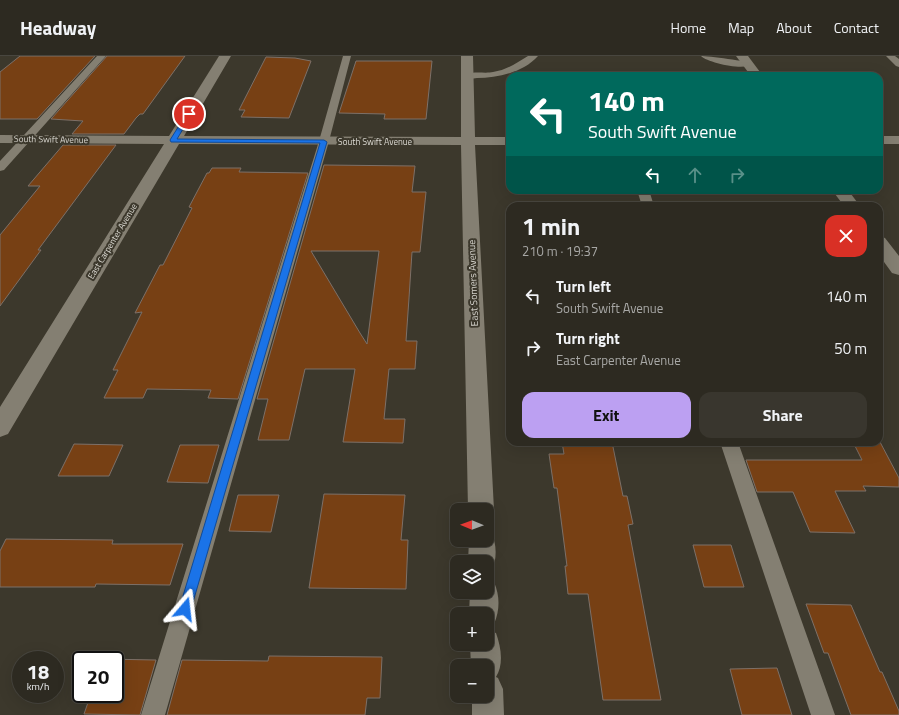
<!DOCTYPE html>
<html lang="en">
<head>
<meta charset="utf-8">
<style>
	body { margin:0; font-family:"Titillium Web",sans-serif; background:#39362e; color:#f1f3f6; height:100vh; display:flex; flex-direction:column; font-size:15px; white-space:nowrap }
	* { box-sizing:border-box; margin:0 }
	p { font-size:13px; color:#a7a7a5 }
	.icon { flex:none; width:22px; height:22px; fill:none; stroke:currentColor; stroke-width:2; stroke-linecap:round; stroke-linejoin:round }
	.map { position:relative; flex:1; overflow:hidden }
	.drawer { position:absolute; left:506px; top:146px; width:377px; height:244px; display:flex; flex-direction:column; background:#2d2a21; border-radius:12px; box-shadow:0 4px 16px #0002,0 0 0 1px #48463f }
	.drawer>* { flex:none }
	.top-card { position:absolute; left:506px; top:16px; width:377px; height:122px; border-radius:12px; box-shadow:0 4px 16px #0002,0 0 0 1px #48463f; background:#00695c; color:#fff; overflow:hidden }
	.needle { width:26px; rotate:271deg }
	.buttons { position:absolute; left:450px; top:447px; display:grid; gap:8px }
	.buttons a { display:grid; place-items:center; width:44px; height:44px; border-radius:8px; background:#2d2a21; box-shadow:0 4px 16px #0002,0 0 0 1px #48463f; font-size:20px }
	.speed { position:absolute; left:12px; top:595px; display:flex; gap:8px; font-size:20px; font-weight:700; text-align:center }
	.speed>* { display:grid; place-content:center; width:52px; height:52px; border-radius:50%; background:#2d2a21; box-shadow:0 4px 16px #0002,0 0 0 1px #48463f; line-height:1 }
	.speed small { font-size:10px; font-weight:400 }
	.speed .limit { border:2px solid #111; border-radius:6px; background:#fff; color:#111 }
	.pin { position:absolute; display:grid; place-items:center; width:34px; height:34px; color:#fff; margin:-17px; border:2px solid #fff; border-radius:50%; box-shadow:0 1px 4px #0007 }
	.me { position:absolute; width:44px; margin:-22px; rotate:17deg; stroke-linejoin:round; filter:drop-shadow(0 0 3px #0008) }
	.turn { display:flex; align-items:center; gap:14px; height:84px; padding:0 16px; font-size:18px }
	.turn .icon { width:52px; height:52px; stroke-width:2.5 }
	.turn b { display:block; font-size:28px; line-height:34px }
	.lanes { display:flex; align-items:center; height:38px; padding:0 16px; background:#0003; justify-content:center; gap:20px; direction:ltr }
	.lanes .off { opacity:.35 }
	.round { display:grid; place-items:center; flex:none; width:42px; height:42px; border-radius:12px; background:#39362e }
	.head { display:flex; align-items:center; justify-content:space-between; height:68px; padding:0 16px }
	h1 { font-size:24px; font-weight:700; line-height:30px }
	.cta { display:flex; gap:8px; margin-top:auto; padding:8px 16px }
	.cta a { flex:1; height:46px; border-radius:12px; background:#bca0f2; color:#111; font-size:16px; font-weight:700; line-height:46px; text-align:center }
	.cta a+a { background:#39362e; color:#f1f3f6 }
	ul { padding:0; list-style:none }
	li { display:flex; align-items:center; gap:12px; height:52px; padding:0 16px }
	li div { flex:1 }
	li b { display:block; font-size:15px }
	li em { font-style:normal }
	header { display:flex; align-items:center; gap:24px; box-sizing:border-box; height:56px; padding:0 20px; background:#2d2a21; border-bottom:1px solid #48463f }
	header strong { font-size:19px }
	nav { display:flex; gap:22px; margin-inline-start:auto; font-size:14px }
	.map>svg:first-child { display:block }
</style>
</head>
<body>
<header>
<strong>Headway</strong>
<nav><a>Home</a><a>Map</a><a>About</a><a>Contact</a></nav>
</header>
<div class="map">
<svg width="899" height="659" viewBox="0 0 899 659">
	<rect width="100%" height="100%" fill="#3c382c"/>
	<path fill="#774014" stroke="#7d7068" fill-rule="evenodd" d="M20,0H95L37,63H0V16Z
		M107,0H185L143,58H140L136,62L124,78H72L83,65L51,63Z
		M266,1L295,2L311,5L289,62L241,61L245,54H239Z
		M356,5H432L426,63H384L385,58L339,57Z
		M63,89H116L38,194H41L0,250V179L40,130H28Z
		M324,109L415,110L412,136H426L420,196H412L409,242L406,285H417L415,313H389L384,363H405L403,387L343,386L355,313H305L289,384H258L268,343H257ZM311,195H379L367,288L360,277Z
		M212,112H241L239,116L308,117L238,343L208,342L211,334L147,333L143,342H104L118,314H113L142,256L135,257L160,209H163L192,152L189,151L207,117H209Z
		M562,386H612L623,440H627L633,468L628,469L661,644H603L588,538H568L565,510H567L557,432H554L549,398H564Z
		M853,386H880L899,422V431L863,430L866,435H835L855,477L810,476L793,436H757L746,404H862Z
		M74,388L123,389L109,420H58Z
		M180,389H219L208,427L167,426Z
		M324,438L405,439L401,484H408L406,533L309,532Z
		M238,439H279L271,476L229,475Z
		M6,483L113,484L112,488H183L170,529L96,528L95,531H0V495Z
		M693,489H731L744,531H704Z
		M806,548L851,549L880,616H882L899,655V659H851L828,597H824Z
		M269,600L382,601L380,642H367L365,659H167L182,604L268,605Z
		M103,603L156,604L140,659L84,658L91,638H115V604Z
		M777,612L792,659H742L730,613Z"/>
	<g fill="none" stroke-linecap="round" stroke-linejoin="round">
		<path fill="#847f72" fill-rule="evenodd" d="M97,0H106L4,114L0,115V105Z
			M343,0H351L329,85L165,659H141L319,85Z
			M528,0H538C524,16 498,22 477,22C472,23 466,24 462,20C469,14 485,18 493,16C506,14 517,7 528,0Z
			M701,0C707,0 750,5 752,8C745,15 708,7 701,0Z
			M886,0H895L899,3V11L896,10Z
			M637,134H649L654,150H642Z
			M720,386H738L835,659H811Z"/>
		<path fill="#847f72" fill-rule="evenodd" d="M219,0H231L184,80L461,81V0H473L475,81H510V89H475L494,454L490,463L487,464V454H468L461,89L179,88L8,378L0,381V351L164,88L0,87V79L169,80Z
			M736,0H748L763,20H751Z
			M879,80H899V88H879Z
			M832,134H848L860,150H844Z
			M879,180L885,182L899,200V219L892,217L879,199Z
			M487,473L491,475C497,488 497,502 492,516L487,518V506H468L469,484H487Z
			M487,523L494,526C500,540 500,554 494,568L487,571V558H469L470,536H487Z
			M487,574L496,577C501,591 504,608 496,621L498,622L503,633L504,659H472V640H487V610H471L470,588H487Z"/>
	</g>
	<path fill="#1a73e8" stroke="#114b97" d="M187,57L192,58L177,83L324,84L327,86L191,553L189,558L185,559L180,558L179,553L320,87L171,86L170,84Z"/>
	<g text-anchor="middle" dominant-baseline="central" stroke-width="4" stroke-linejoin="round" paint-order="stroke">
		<g font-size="9" fill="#dbd9d2" stroke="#3c382c">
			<text transform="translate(51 83) rotate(1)">South Swift Avenue</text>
			<text x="375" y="85">South Swift Avenue</text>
			<text transform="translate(112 185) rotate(-59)">East Carpenter Avenue</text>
		</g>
		<g font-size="10" fill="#dbd9d2" stroke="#3c382c">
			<text transform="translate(473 227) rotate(-92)">East Somers Avenue</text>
		</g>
	</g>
</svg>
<div class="buttons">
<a><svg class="needle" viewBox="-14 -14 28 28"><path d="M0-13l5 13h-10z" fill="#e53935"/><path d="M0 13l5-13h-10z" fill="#a7a7a5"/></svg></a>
<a><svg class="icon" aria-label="layers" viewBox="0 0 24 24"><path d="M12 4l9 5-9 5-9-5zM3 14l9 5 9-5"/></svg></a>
<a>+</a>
<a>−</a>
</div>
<div class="speed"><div>18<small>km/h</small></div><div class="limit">20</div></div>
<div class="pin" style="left:189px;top:58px;background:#d93025"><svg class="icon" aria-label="arrive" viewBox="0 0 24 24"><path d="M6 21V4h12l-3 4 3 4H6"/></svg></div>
<svg class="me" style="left:185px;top:553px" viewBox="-20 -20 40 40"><path d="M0-17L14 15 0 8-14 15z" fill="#1a73e8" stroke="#fff" stroke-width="4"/></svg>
<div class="top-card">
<div class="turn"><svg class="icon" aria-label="left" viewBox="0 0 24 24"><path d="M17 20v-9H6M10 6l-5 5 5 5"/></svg><div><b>140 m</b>South Swift Avenue</div></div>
<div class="lanes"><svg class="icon" aria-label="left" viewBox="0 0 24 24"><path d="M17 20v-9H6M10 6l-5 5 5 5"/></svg><svg class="icon off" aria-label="ahead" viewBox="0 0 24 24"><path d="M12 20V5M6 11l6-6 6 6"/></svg><svg class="icon off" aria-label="right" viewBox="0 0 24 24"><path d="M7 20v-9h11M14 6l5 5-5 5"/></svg></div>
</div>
<section class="drawer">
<div class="head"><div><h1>1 min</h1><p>210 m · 19:37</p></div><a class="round" style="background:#d93025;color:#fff"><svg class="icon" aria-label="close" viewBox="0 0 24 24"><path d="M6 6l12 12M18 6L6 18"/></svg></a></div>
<ul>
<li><svg class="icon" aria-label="left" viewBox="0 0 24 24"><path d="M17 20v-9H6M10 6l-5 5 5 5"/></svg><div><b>Turn left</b><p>South Swift Avenue</p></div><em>140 m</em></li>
<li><svg class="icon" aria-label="right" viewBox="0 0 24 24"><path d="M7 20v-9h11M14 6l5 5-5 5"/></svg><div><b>Turn right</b><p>East Carpenter Avenue</p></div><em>50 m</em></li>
</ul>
<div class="cta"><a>Exit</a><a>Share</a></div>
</section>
</div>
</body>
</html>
